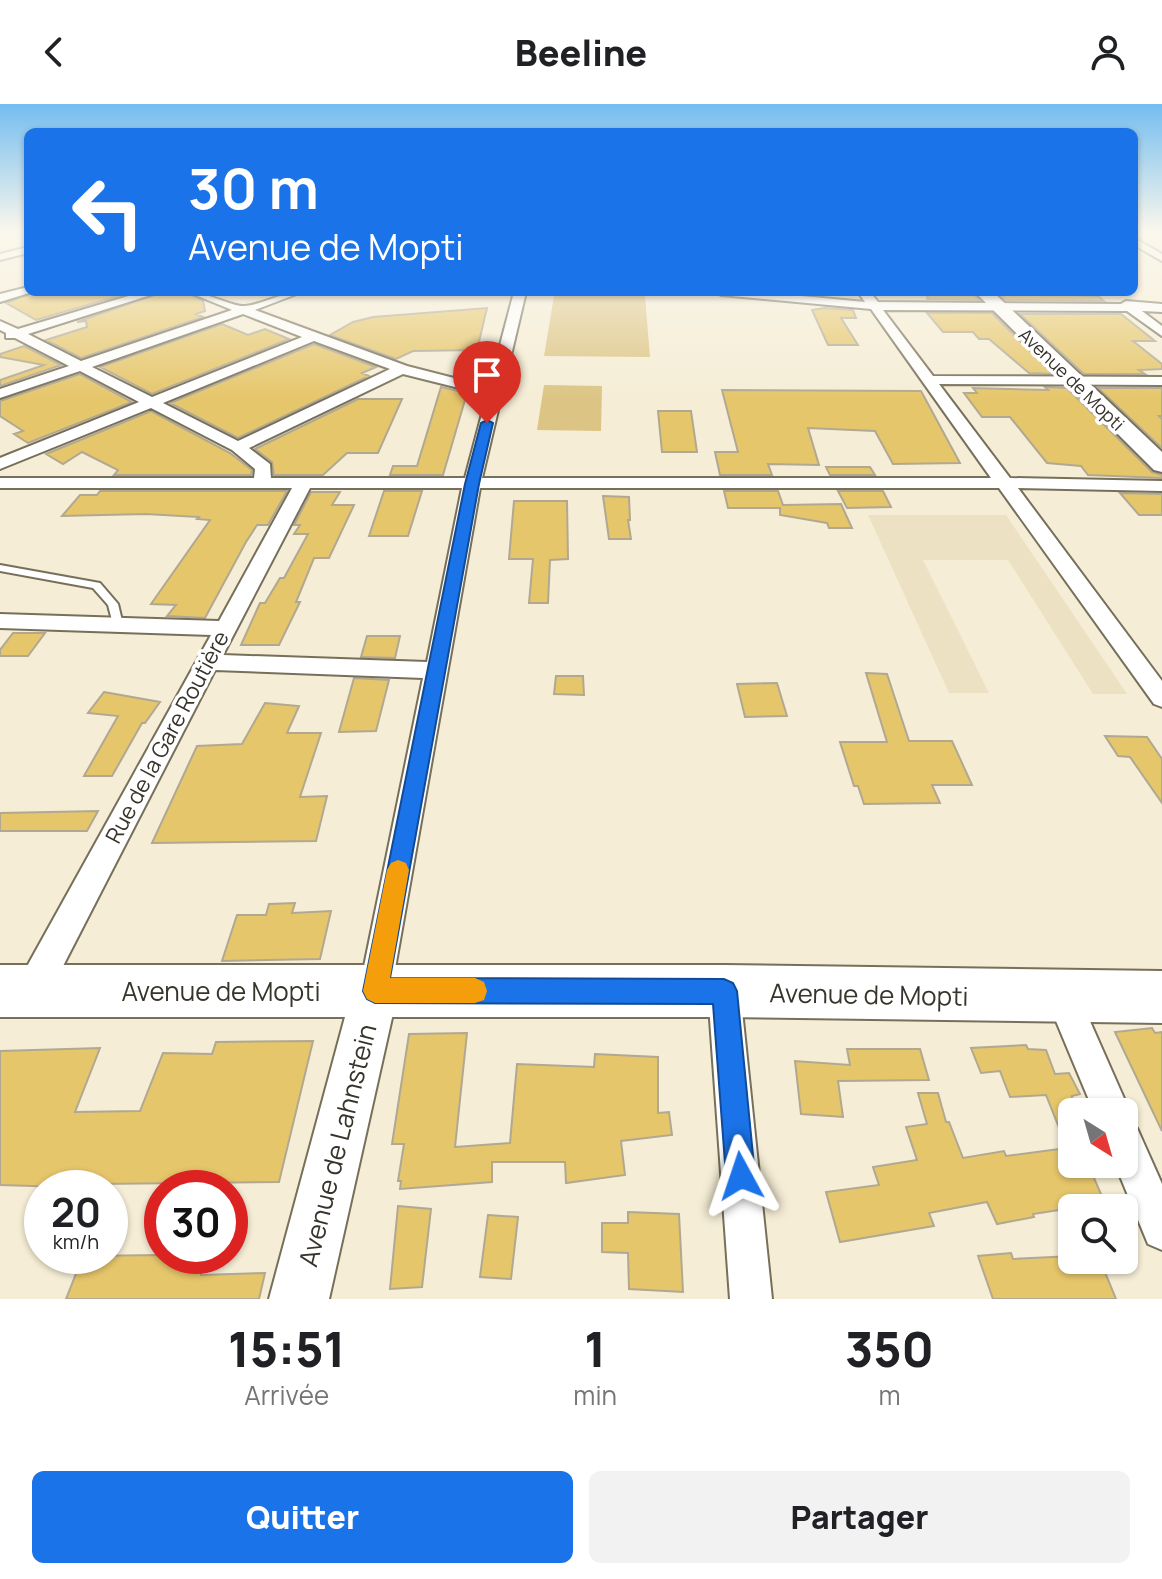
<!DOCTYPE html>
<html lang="fr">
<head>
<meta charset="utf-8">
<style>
	body { margin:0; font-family:Manrope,sans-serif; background:#f2f2f2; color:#202124; height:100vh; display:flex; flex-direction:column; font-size:30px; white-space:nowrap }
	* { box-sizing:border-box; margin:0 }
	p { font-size:26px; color:#757577 }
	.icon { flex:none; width:44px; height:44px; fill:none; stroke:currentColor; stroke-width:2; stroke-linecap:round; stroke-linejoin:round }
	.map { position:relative; height:1195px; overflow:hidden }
	.drawer { display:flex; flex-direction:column; background:#fff; flex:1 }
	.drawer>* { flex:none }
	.guide { position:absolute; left:24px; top:24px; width:1114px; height:168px; border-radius:12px; box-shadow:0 2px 6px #0004; background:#1a73e8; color:#fff; overflow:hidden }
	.needle { width:52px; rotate:143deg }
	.controls { position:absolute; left:1058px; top:994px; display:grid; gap:16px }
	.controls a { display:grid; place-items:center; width:80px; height:80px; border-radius:12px; background:#fff; box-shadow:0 2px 6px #0004; font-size:40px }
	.speed { position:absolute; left:24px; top:1066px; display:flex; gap:16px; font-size:40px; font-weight:700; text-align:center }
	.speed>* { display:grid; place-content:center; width:104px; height:104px; border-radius:50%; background:#fff; box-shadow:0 2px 6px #0004; line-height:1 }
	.speed small { font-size:20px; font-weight:400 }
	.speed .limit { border:12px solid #d22; background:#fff; color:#111 }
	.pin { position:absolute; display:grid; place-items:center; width:68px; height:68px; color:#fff; margin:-82px -34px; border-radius:50% 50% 50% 0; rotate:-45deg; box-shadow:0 0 8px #0007 }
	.pin .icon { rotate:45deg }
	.me { position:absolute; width:88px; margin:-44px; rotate:355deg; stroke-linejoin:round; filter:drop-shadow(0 0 6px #0008) }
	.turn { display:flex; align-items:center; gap:28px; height:168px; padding:0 32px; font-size:36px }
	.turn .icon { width:104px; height:104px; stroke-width:2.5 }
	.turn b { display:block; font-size:56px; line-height:68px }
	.eta { display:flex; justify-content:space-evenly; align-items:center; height:136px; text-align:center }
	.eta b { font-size:48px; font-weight:800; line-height:56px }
	.cta { display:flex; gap:16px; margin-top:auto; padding:16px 32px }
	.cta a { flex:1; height:92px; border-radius:12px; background:#1a73e8; color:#fff; font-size:32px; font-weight:800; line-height:92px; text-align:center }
	.cta a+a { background:#f2f2f2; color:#202124 }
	header { display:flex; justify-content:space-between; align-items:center; height:104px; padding:0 32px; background:#fff; font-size:36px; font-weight:800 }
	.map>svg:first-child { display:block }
</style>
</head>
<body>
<header><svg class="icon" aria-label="back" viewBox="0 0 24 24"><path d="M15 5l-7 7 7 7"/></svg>Beeline<svg class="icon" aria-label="person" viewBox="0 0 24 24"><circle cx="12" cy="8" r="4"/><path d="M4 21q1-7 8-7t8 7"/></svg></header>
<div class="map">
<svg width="1162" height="1195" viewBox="0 0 1162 1195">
	<rect width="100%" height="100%" fill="#f5edd5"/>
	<path fill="#ece1c2" d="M868,411H1006L1127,590H1093L1008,456H923L989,589H949Z"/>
	<path fill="#dcc484" d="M554,192H645L650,253L544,252Z
		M544,281L602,282L601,327L537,326Z"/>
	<path fill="#e6c66b" stroke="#b1a892" stroke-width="2" d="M35,188H132L36,216L6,199Z
		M163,188H185L203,197L205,207L196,210L203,213L81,254L46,236L87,223L86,217L77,218Z
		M924,188H972L979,196L926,195H929Z
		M997,188L1098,192L1104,197L1006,196Z
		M487,204L477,246L413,247L396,255L330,231L353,218L373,213Z
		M824,204L853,206L856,214H841L858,241H828L812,206Z
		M927,209H992L1053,270L1029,269L989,235H979L973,228H943Z
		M1020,210H1121L1155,237H1133L1162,260V265L1139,266L1145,270H1084Z
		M222,220L248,231L265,225L289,235L152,290L100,263Z
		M314,240L376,263L362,269L369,272L238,334L170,299Z
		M24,242L61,261L0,282V276L44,261L0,253V250Z
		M80,270L132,298L28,339L14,330L23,327L0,312V297Z
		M441,283L467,289L443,371H390L393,362H417Z
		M1045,283L1067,284L1152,368L1162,371V374L1088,371L1081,362L1047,359L1010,313H982L964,289H977L973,284L1048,286Z
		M1098,284H1162V312H1159L1162,315V344Z
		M722,286L921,287L960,359L893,360L875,327L808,324L819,361L768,360L772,371H720L715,348H738Z
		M358,295H402L378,349H347L323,371H274L272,358L255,345Z
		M151,307L230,349L252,366L251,371H114L118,366L82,348L63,360L46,350Z
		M658,307H691L697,348H662Z
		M826,363H870L875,371H830Z
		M100,387H287L268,421H257L246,438L205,514L167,512L176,501L151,500L210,416L197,415L199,413L146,410L62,412L80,391H97Z
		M384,387H422L408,432H369Z
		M724,387H778L783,401L841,400L852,424H829L827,419L780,411V404H728Z
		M838,387H883L891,403L847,404Z
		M311,388H340L332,401H354L329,454H314L296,498H300L279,541H241L260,499H265L280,474H284L308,430H294L300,421H294Z
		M1120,389L1162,390V411H1139Z
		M603,392L629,393L630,416H628L631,435H609Z
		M514,397H567L568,455L550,456L548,499H529L533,455H509Z
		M13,529H45L28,552H0V546Z
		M367,532H400L395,554L361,553Z
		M866,569L887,570L909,637H952L972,681H932L940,699L864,700L858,682H854L840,638H887Z
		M556,572H583L584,591L554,590Z
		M354,574L389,576L376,627L339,628Z
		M777,579L787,612L745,613L737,580Z
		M104,588L160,598L145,619H142L112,672H84L118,612L88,609Z
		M265,599L299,602L287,629H321L300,693L327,692L316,737L152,739L197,642L242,640Z
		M1105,632L1147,633L1162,655V699L1130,653L1118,652Z
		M98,707L87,727H0V709Z
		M295,799L292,809L331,807L320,855L222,857L237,811H266L269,800Z
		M1152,924L1155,929L1162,928V1027L1115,928Z
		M467,929L455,1043L510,1039L517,960L594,963L595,950L658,953V1009L669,1008L672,1031L621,1037L625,1071L566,1079L565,1058H492V1078L400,1085L401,1077H398L404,1040H392L409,930Z
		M313,937L279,1078L98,1080L97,1084L0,1081V947L100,944L75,1008L140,1007L163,949L212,950L216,938Z
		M1026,941L1028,945L1046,946L1055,970L1069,969L1080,990L1072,992V1060H1088L1107,1104H1072L1033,1110L1034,1113L997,1120L987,1098L929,1109L934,1122L840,1138L826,1088L879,1081L873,1063L917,1056L906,1023L927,1020L918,989H938L946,1018H949L963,1054L1004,1047L1006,1052L1067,1044L1046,991L1010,993L1000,967L981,969L971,944Z
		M847,945H920L929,976L838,977L843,1013L801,1010L795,957L850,961Z
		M398,1102L431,1105L422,1183L390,1185Z
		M628,1108L679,1110L683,1188L629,1185L628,1149L602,1148V1119H628Z
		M488,1111L518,1113L511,1175L480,1173Z
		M1011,1149L1013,1155L1072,1152V1156H1100L1116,1195H993L978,1152Z
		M162,1151L205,1152L201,1171L265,1169L259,1195H66L83,1152Z"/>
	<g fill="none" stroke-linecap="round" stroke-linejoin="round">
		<g stroke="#766f5a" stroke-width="4">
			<path id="lane" d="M0,461L100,479L118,500L123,521L118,525L114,524L108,501L93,484L0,467Z"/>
		</g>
		<g stroke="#766f5a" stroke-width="4">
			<path id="street" d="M1134,134L1162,150V157L1134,141Z
				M28,143V149L0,156V150Z
				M28,183V188H32L0,198V190Z
				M142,188H160L28,230L81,257L232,206L188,188C208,188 231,203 245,202C265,200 281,188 302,188L255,206L407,262L489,283L514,188H526L482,374H991L871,205L721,191L715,188H759L865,198L858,188H870L878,198L1121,200L1126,197L1162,200V208L1142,207L1162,222V232L1127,207L883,206L933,272L1162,273V281L939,280L1010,374L1162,377V387L1018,384L1162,577V603L1154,600L999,384H480L391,887L387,899L375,903L363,899L359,887L423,574L215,566L44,899L32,903L20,899L16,887L20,875L211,531L0,524V510L219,517L292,384H0V374H254L255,365L232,346L151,304L0,365V354L139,298L80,267L0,294V285L69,262L15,234H6V229L0,226V217L18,225ZM243,210L302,233L152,293L92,263ZM314,237L390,265L238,337L163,299ZM403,270L487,291L465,374H271L270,360L249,344ZM310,384H462L427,558L223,551Z
				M724,871L736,875L740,887L772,1195H730L708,887L712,875Z
				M1062,877L1074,881L1130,1008L1126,1019L1137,1024L1162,1080V1146L1148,1140L1115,1060H1124V1008H1094L1046,893L1050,881Z"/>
		</g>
		<g stroke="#766f5a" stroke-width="4">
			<path id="secondary" d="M975,188H993L1162,348V368L1154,366Z
				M375,864L391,871L398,887L329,1195H269L352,887L359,871Z"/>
		</g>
		<g stroke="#766f5a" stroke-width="4">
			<path id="primary" d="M0,861H724L1162,867V919L724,913H0Z"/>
		</g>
		<use href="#lane" fill="#fff" fill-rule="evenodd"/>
		<use href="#street" fill="#fff" fill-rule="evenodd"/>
		<use href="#secondary" fill="#fff" fill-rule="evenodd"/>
		<use href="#primary" fill="#fff" fill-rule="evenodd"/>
	</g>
	<linearGradient id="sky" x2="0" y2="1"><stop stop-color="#74bdf0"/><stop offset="0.43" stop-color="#faf7ec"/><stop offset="1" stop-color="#faf7ec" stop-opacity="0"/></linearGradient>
	<rect width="1162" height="295" fill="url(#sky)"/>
	<path fill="#1a73e8" stroke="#114b97" stroke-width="2" d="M487,316L493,319L479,380L390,874L724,875L733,879L737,887L755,1072L751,1082L741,1087L730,1082L726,1072L713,900L375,899L367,895L363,887L465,380L481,319Z"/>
	<path fill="#f59e0b" d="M398,756L406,759L409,766L390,874H475L484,878L487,887L484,896L475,899H375L367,895L363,887L387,766L391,759Z"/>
	<g text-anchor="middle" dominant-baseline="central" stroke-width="7" stroke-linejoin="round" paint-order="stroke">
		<g font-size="18" fill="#37342b" stroke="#fff">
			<text transform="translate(1072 275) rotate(44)">Avenue de Mopti</text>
		</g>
		<g font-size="22" fill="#37342b" stroke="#fff">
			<text transform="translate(167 633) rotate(-62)">Rue de la Gare Routière</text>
		</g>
		<g font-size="26" fill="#37342b" stroke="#fff">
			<text x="221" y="887">Avenue de Mopti</text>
			<text transform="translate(869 890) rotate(1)">Avenue de Mopti</text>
			<text transform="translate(337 1041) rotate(-76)">Avenue de Lahnstein</text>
		</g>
	</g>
</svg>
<div class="controls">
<a><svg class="needle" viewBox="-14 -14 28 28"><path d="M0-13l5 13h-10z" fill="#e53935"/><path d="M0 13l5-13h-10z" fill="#757577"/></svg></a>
<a><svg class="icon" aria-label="search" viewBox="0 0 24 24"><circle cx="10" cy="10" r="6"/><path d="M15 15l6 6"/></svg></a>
</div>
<div class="speed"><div>20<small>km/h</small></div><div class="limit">30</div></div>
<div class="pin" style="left:487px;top:319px;background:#d93025"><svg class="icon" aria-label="arrive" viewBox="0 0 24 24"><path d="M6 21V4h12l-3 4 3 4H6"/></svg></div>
<svg class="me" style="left:741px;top:1072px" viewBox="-20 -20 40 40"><path d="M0-17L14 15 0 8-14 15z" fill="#1a73e8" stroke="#fff" stroke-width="4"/></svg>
<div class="guide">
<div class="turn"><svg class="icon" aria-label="left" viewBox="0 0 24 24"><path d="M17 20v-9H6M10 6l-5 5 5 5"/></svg><div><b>30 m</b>Avenue de Mopti</div></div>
</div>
</div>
<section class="drawer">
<div class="eta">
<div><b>15:51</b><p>Arrivée</p></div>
<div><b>1</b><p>min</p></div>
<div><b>350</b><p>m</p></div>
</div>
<div class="cta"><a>Quitter</a><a>Partager</a></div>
</section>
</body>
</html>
